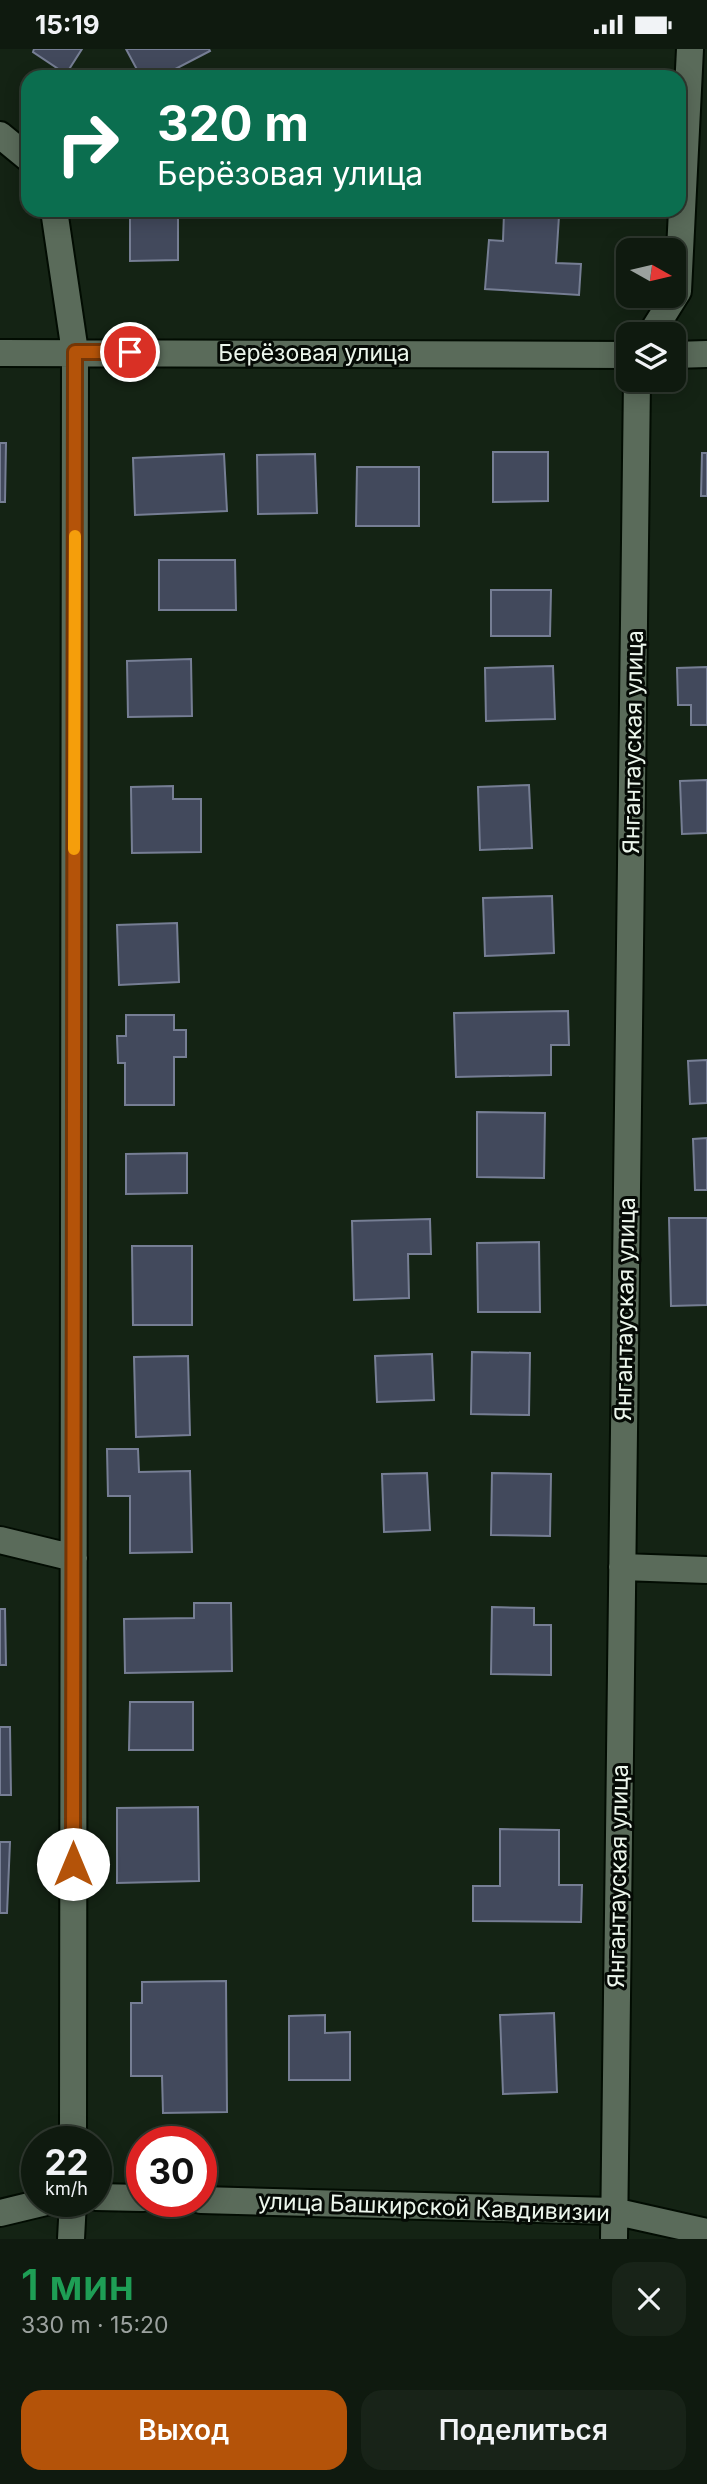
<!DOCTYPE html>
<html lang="ru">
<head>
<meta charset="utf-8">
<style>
	body { margin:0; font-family:Inter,sans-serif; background:#182318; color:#f1f3f6; height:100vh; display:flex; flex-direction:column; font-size:26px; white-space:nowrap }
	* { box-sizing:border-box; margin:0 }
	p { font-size:23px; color:#9ba19e }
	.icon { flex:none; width:38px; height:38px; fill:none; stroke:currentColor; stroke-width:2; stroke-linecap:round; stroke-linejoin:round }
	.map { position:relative; height:2190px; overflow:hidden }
	.sheet { display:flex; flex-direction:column; background:#0f1a0f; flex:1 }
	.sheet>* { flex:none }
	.banner { position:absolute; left:21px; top:21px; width:665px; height:147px; border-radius:21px; box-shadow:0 4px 18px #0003,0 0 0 2px #2f382f; background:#0b6e4f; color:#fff; overflow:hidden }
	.needle { width:46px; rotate:98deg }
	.controls { position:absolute; left:616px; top:189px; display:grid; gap:14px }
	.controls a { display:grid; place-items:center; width:70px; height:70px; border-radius:14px; background:#0f1a0f; box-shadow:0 4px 18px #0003,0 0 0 2px #2f382f; font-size:35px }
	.speed { position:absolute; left:21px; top:2077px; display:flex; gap:14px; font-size:35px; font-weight:700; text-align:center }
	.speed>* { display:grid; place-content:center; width:91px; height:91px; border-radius:50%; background:#0f1a0f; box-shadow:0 4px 18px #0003,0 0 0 2px #2f382f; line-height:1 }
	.speed small { font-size:18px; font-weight:400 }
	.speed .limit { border:10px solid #d22; background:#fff; color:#111 }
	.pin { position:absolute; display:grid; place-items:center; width:60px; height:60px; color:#fff; margin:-30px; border:4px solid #fff; border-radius:50%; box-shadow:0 2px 7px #0007 }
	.me { position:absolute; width:77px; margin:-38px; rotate:0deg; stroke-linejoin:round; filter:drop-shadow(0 0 5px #0008) }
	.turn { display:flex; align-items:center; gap:24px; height:147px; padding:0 21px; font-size:32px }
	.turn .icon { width:91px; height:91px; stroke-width:2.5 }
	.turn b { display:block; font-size:49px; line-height:60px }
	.round { display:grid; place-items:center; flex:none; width:74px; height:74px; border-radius:21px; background:#182318 }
	.overview { display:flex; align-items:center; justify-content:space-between; height:119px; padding:0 21px }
	h1 { font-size:42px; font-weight:600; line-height:52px; color:#1e9e55 }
	.primary-button { display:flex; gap:14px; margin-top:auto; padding:14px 21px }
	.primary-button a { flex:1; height:80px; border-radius:21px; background:#b45309; color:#fff; font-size:28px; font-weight:600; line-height:80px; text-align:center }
	.primary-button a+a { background:#182318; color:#f1f3f6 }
	.status { display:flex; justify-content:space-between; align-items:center; height:49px; padding:0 35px; background:#0f1a0f; direction:ltr }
	.status svg { height:19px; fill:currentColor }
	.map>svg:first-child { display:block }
</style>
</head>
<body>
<div class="status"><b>15:19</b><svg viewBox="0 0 49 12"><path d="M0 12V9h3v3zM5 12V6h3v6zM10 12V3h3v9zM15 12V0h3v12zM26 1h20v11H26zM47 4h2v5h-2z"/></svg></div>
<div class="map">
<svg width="707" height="2190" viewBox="0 0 707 2190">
	<rect width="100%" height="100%" fill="#142314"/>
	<path fill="#42495c" stroke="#767e94" stroke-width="2" d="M34,0H82L66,25L33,3Z
		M126,0H209L210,2L160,28H141Z
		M130,162H178V211L130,212Z
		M504,164L559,167L556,214L581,215L579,246L485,240L489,191L503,192Z
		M0,394H6L5,453H0Z
		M493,403H548V452L493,453Z
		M702,404H707V447H701Z
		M224,405L227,462L135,466L133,409Z
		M315,405L317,464L258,465L257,406Z
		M357,418H419V477H356Z
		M159,511H235L236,561H159Z
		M491,541H551L550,587H491Z
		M191,610L192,667L128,668L127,612Z
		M553,617L555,670L486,672L485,619Z
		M707,618V676H691V656H678L677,619Z
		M707,731V784L682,785L680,732Z
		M529,736L532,799L480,801L478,738Z
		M173,737V750H201V803L132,804L131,738Z
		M552,847L554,904L485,907L483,849Z
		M177,874L179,933L119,936L117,876Z
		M568,962L569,996H551V1026L456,1028L454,964Z
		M126,966H174V981H186V1008H174V1056H125V1014H118L117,987H126Z
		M707,1011V1054L690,1055L688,1012Z
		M477,1063L545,1064L544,1129L477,1128Z
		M707,1089V1141H695L693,1090Z
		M187,1104V1144L126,1145V1105Z
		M669,1169H707V1256L671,1257Z
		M430,1170L431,1205H408L409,1249L354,1251L352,1172Z
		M539,1193L540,1263H478L477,1194Z
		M132,1197H192V1276H133Z
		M472,1303L530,1304L529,1366L471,1365Z
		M432,1305L434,1351L377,1353L375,1307Z
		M188,1307L190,1386L136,1388L134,1308Z
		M107,1400H138L139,1423L190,1422L192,1503L130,1504V1447H108Z
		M427,1424L430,1481L384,1483L382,1425Z
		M492,1424L551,1425L550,1487L491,1486Z
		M194,1554H231L232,1622L125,1624L124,1570L194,1569Z
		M492,1558L534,1559V1576H551V1626L491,1625Z
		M0,1560H5L6,1616H0Z
		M130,1653H193V1701H129Z
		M0,1678H10L11,1746H0Z
		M198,1758L199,1832L117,1834V1759Z
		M500,1780L559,1781V1836H582L581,1873L473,1872V1837H500Z
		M0,1793H10L7,1864H0Z
		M226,1932L227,2063L163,2064L162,2027H131V1954H142V1933Z
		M554,1964L557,2043L503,2045L500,1966Z
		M325,1966V1984L350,1983V2031H289V1967Z"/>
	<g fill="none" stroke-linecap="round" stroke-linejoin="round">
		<g stroke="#020c02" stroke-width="30">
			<path id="minor" d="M0,86L28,109
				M54,161L75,303L73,2093
				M651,285L678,242L690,0
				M0,304L628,306
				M674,306L707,305
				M0,1491L74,1509
				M622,1518L707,1521
				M96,2148L142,2149
				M201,2151L613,2162L707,2183
				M0,2164L50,2152
				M71,2190L73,2152
				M614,2190L637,331"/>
		</g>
		<use href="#minor" stroke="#5a6b5a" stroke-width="26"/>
	</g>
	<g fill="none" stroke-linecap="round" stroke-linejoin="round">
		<g stroke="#753606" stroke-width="18">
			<path id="route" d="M73,1815L75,303H130"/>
		</g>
		<use href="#route" stroke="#b45309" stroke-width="12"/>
		<path stroke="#f59e0b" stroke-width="12" d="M74,800L75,487"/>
	</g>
	<g text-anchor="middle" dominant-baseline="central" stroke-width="6" stroke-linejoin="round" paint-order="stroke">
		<g font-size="23" fill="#ecf6ec" stroke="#050a05">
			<text x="314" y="304">Берёзовая улица</text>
			<text transform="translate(633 693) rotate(-89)">Янгантауская улица</text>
			<text transform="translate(625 1260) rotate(-89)">Янгантауская улица</text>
			<text transform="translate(618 1827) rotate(-89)">Янгантауская улица</text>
			<text transform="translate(434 2158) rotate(2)">улица Башкирской Кавдивизии</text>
		</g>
	</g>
</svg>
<div class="controls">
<a><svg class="needle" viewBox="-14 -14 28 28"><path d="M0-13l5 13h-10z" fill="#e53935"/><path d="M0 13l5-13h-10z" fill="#9ba19e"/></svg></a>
<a><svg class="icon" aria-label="layers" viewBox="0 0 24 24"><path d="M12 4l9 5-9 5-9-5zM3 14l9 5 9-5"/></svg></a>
</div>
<div class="speed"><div>22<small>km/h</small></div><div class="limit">30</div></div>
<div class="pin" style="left:130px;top:303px;background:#d93025"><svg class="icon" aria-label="arrive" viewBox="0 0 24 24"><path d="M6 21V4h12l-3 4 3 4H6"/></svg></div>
<svg class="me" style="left:73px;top:1815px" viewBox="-20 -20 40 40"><circle r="19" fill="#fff"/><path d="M0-13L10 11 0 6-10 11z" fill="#b45309"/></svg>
<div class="banner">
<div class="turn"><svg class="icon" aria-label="right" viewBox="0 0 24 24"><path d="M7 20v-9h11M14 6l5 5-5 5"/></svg><div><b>320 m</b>Берёзовая улица</div></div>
</div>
</div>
<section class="sheet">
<div class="overview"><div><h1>1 мин</h1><p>330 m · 15:20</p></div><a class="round"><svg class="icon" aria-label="close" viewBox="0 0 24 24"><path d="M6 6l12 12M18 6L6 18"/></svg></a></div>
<div class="primary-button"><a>Выход</a><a>Поделиться</a></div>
</section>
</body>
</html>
